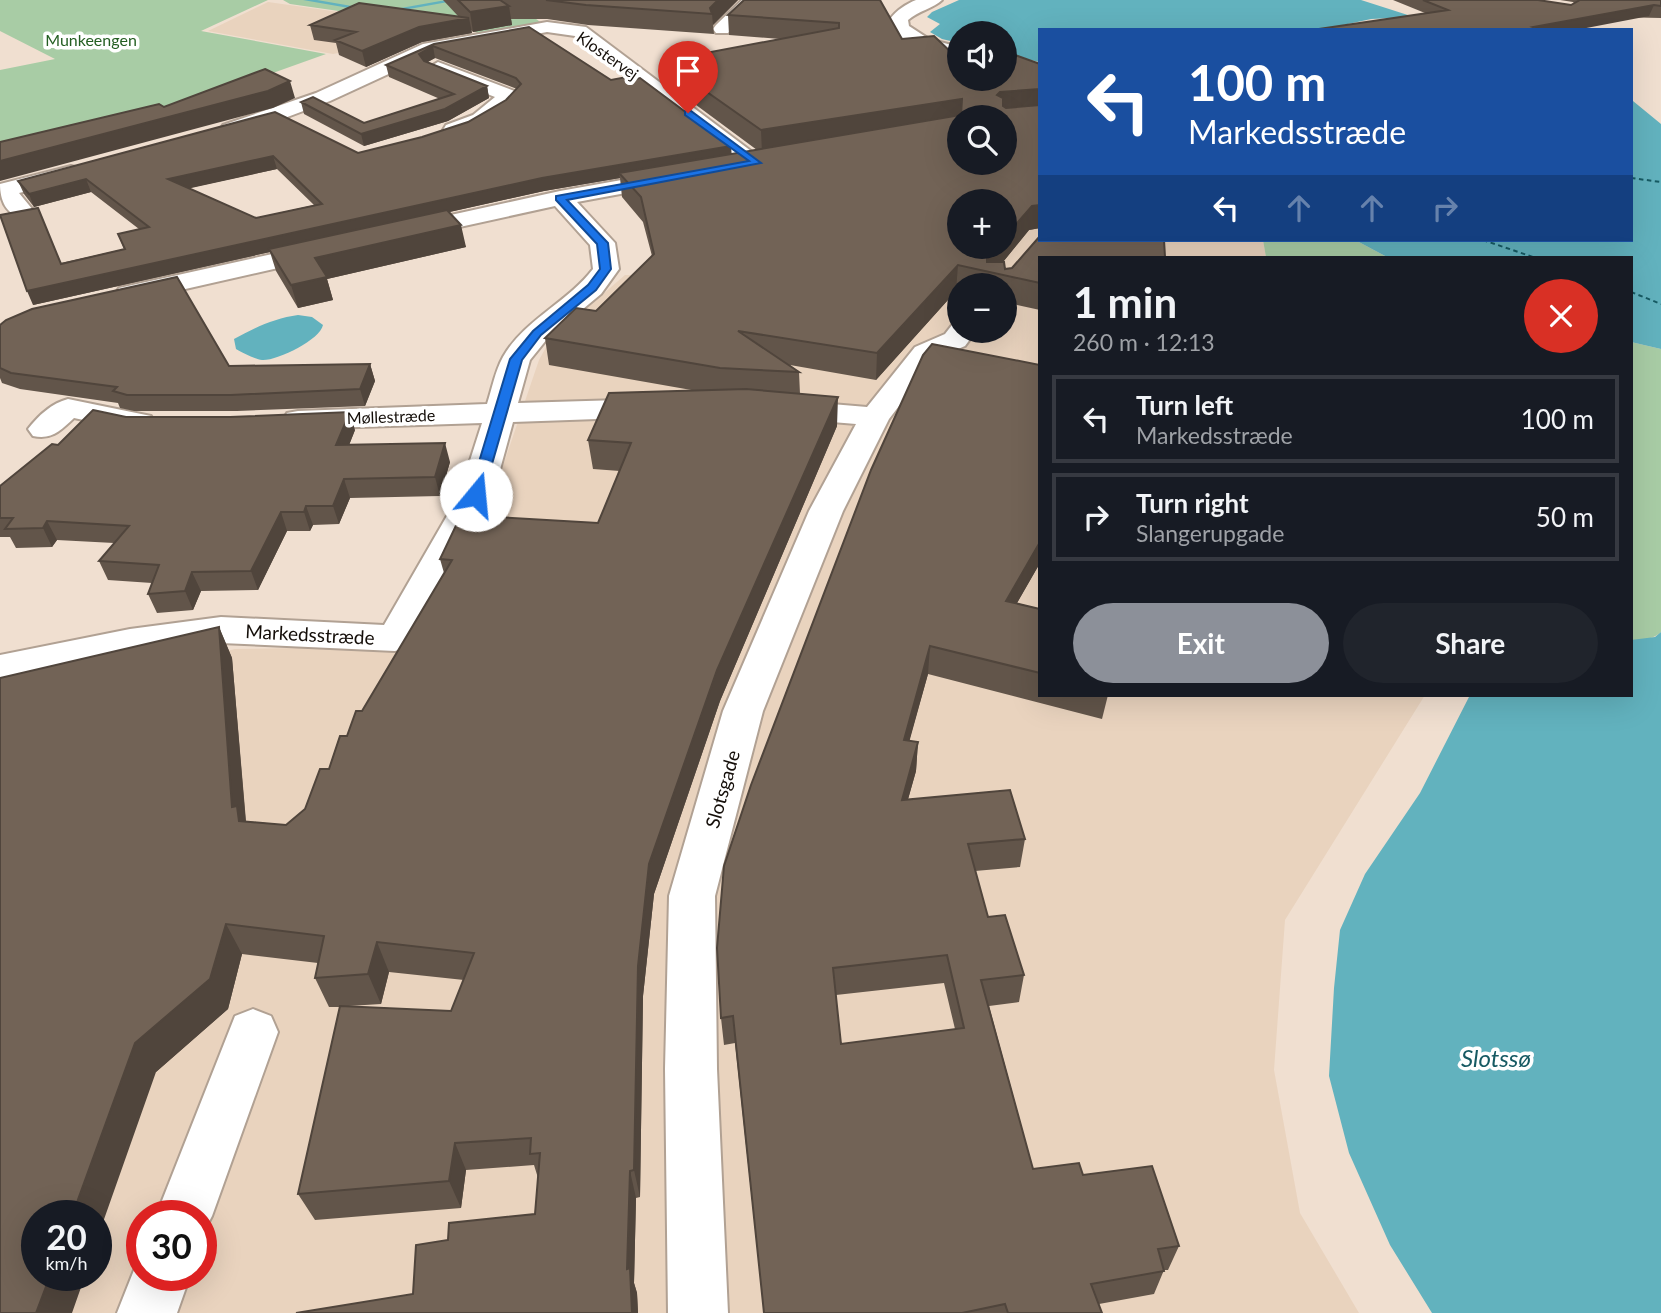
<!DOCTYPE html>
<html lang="en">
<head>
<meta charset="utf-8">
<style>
	body { margin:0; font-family:Lato,sans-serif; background:#20242c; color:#f1f3f6; height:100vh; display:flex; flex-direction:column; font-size:26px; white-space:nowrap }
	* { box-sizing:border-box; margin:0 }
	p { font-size:23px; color:#9ea1a6 }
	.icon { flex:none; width:38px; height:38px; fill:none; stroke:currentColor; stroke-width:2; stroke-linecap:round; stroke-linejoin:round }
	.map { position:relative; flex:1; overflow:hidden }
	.side { position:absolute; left:1038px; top:256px; width:595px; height:441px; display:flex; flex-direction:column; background:#171b24; border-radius:0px; box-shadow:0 7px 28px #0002 }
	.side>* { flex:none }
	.hud { position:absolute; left:1038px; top:28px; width:595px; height:214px; border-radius:0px; box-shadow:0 7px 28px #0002; background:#1a4fa0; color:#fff; overflow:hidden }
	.tools { position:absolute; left:947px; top:21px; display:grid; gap:14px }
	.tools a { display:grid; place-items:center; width:70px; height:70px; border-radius:50%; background:#171b24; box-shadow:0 7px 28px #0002; font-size:35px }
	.speed { position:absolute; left:21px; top:1200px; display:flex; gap:14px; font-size:35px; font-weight:700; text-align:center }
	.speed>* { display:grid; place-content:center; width:91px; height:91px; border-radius:50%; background:#171b24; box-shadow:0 7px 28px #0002; line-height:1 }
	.speed small { font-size:18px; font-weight:400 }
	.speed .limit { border:10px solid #d22; background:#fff; color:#111 }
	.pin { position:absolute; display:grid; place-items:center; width:60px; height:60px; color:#fff; margin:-72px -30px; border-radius:50% 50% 50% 0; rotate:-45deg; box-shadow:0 0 7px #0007 }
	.pin .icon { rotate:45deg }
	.me { position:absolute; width:77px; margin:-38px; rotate:17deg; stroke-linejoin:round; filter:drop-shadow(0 0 5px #0008) }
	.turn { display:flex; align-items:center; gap:24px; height:147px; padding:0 35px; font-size:32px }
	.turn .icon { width:91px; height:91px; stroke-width:2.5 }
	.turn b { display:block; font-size:49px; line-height:60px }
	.lanes { display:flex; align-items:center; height:66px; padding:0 35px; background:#0003; justify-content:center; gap:35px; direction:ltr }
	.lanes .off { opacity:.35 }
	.round { display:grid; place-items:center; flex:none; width:74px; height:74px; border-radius:37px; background:#20242c }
	.head { display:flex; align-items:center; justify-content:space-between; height:119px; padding:0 35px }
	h1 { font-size:42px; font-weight:700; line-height:52px }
	.button { display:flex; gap:14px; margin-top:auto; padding:14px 35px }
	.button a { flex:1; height:80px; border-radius:42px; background:#8c9099; color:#fff; font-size:28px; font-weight:700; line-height:80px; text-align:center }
	.button a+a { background:#20242c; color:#f1f3f6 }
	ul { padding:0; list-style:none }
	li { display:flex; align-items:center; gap:21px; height:88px; margin:0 14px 10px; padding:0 21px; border:4px solid #363941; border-radius:0px }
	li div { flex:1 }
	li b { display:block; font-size:26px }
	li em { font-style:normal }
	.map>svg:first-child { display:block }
</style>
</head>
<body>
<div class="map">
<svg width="1661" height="1313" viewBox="0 0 1661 1313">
	<rect width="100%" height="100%" fill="#f0dfd0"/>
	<path fill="#e9d3be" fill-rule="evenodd" d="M268,2L467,30L333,54L208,31Z
		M1039,126L1040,240H1263L1266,257H1040V695H1425L1285,920L1274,1070L1300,1213L1359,1313H0V708L235,649L417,646L494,492L539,360L550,340L625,275L824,277L959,163H1004ZM959,201H1004V247H959ZM959,285H1004V331H959ZM37,1216H96V1276H37ZM142,1216H201V1276H142Z"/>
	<path fill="#a8cca5" d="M0,0H268L201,31L326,54L164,112L0,156V70L55,59L0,31Z
		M283,0H510L543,24L482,35L471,30L290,4Z
		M1263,240H1355L1387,257H1266Z
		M1631,342L1661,349V632C1654,639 1641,641 1631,640Z"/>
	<path fill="#62b2be" d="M959,0H1361L1414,17L1371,19L1320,30H1040L1039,62L1005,54L1004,33H959V43L942,39L930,32L940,24L927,17L932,12Z
		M1631,89L1633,101L1661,124V349L1631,342V257H1387L1355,240H1631Z
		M298,315L312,317L323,325C320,340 277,361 262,360C255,359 243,353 236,349L234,339C254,328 275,318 298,315Z
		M1661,632V1313H1432L1390,1245L1349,1153L1329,1076L1334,988L1340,930L1365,874L1420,793L1470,695H1631V640L1655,637Z"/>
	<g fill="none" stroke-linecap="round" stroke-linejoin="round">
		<path fill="#62b2be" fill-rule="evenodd" d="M303,0H317L369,9L366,11Z
			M446,0H459L387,13L384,11Z"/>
		<path stroke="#165a63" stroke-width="2" stroke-dasharray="4.5 3.5" stroke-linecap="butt" d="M1631,178L1661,182
			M1483,240L1533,257
			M1631,292L1661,304"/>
		<g stroke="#b1a193" stroke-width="4">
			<path id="minor" d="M742,0H761L728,33H716L713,29L716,25Z
				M916,0H942C934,8 918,11 908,20L909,26L929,39L959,47V59L915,47L894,32L890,19C897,10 906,4 916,0Z
				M547,22L586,27L767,163L764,168H748L575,36L547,32L434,53L330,101L239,135H223L220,130L223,125L316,93L423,44Z
				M438,62L517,92L520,96C507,114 470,140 446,135L443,130L446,125L473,115L495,97L431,72L428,68Z
				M71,166L79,168L82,173L79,178L19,193L33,210L29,215C8,220 0,202 0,184Z
				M672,171L680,173L683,178L680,183L577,202L615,243L619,269L601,294L547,339L530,360L518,403L654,399L665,402L669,408L665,414L654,417L513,422L493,495L408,647L395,651L221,643L130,655L0,681V655L130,629L221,617L384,625L459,495L482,423L298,429L287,427L283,420L287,413L298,411L487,404C492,389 495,371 503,357C524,320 568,302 593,269L590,245L555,206L405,239L396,237L393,232L396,227L405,225L560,191Z
				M322,243L331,246L335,251L331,256L128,302L119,300L115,294L119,288L128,286Z
				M959,323V331H976L965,346L935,359L889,419L843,511L763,711L715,896L717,1069L728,1313H668L665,1069L669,896L723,711L809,511L856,424L784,418L773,415L769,409L773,403L784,400L867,407L915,347L945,334L952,325Z
				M68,399L151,416L155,423L151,430L140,432L74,418C60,431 52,440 33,436L28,429C38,416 52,403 68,399Z
				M253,1009L271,1016L278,1032L212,1216L201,1237V1216H156L235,1016Z
				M140,1255L142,1276H190L177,1313H117Z"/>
		</g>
		<use href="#minor" fill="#fff" fill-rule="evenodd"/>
	</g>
	<path fill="#62554a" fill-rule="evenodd" d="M443,0H738L713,25L714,34L588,25L547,19H511L512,25L473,32L471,30L472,33L422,42L366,67L339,55L336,43L314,40L310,25L458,16Z
		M744,0L902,39L954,55L1040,64V228L1029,230L1003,262L1005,269L1012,268L1040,257V310L1004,302V285H959V291H956L876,380L790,365L799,372L800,394L837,426L720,701L654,894L643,996L640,1197L636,1198L634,1283L637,1293L638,1313H296L413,1294L448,1240L535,1214L538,1178L534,1165L466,1170L461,1208L315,1220L298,1194L340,1007H329L315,978L318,963L242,954L228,1009L156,1072L219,627L232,658L246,821L286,825L305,809L444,573L440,559L598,523L620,471L593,469L588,440L697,391L549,365L545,338L596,311L652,256L643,222L622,197L620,178L544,191L449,212L466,247L327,279L333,300L298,308L276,271L270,252L33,305L61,263L124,249L118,234L139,229L91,192L34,207L24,194L18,181L275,112L358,153L422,137L468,122L506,100L517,89L435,58L427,62L487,86L489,98L448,121L364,146L304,114L301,102L364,123L440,99L389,77L386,65L434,44L611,80L731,146V154L757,150L665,82L663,61L780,39L729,35L728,15ZM277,169L314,205L256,218L189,188ZM389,972L464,980L451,1011L349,1006L381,1004Z
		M1393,0H1538L1571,5L1574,3L1573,2L1560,0H1661V18L1425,13Z
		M0,325L229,366L370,364L375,381L365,406L237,411H134L120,408L118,403L20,389L2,383L0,378Z
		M126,417L355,430L349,445L450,462L440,496L350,498L339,524L313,525L310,531H287L258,590L201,591L193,610L157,613L148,594L152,583L108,580L99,561L114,543L57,540L52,547L16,548L10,537H0V486L58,445Z
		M871,470L1040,563L1017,603L1040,609V695H1108L1102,719L928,674L909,741L918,742L916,771L908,799L1025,839L1020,867L975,871L988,917L1024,975L1019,1002L989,1006L1033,1169L1083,1175L1179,1246L1168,1270H1164L1154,1294L1099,1304L1102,1313H764L735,1043L724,1045L721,1018ZM944,983L955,1029L841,1044L836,995Z"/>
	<path fill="#50453c" d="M718,0H738L713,25L712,14L710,8Z
		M1654,5L1649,16L1576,30H1532L1533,27Z
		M509,6L512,25L473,32L470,12Z
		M469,18L472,33L422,42L366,67L362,51L419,27Z
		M433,46L435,58L421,66L419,54Z
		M290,81L295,98L273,108L0,181V161Z
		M487,86L489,98L448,121L364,146L361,134Z
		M1040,89V110L995,117L997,95L1000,92Z
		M962,99L961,117L762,153L761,130Z
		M731,146L732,158L619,173L620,178L544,191L271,252L269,249L270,252L33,305L27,291L542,178Z
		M273,156L277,169L173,192L168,179Z
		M86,179L91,192L34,207L29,194Z
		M1040,205V228L1029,230L994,273L986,271L987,258L997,247H1004V238L1032,206Z
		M461,225L466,247L327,279L333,300L298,308L291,285L315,258Z
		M958,265L956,291L876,380L877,353Z
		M370,364L375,381L365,406L360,389Z
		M838,397L837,426L720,701L654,894L643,996L640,1197L634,1170L638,966L649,864L717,670Z
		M350,412L355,430L342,463L336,445Z
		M445,443L450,462L440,496L435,477Z
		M344,479L350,498L339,524L333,506Z
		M306,506L313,525L310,531L304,512Z
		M281,512L287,531L258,590L251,571Z
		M47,521L57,540L52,547L43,528Z
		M1040,542V563L1002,629L1006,601Z
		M192,572L201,591L193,610L185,591Z
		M219,627L232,658L246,825L254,851L232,807Z
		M930,646L928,674L902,768L904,740Z
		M918,742L916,771L900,828L902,800Z
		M226,924L242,954L228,1009L156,1072L96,1242V1216H72L135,1043Z
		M377,942L389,972L381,1004L368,974Z
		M455,1143L466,1170L461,1208L449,1181Z
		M630,1171L636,1198L634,1283L637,1293L638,1313H632L627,1269Z
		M50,1276H85L72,1313H36Z"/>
	<path fill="#726356" stroke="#50453c" stroke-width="2" fill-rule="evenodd" d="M458,0H500L509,6L470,12Z
		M546,0H718L710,8L712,14L586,5Z
		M744,0H880L902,39L934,36L954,55H959V79H1004V51L1040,64V89L1000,92L997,95L1003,98V106L1006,108L1040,105V205L1032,206L1004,238V201H959V247H997L987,258V262H1004L1005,269L1012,268L1040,236V240H1164L1165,257H1040V283L958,265L877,353L738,331L799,372L720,368L545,338L576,308L596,311L654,254L641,197L619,173L961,115L962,99L761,130L663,61L839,28V23L728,15ZM959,117H1004V163H959Z
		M1423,0H1538L1571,5L1580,0H1661V6L1654,5L1533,27L1541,30H1312L1448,10Z
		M359,3L469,18L419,27L362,51L335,40L356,32L310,25Z
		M529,27L611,80L632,76L636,79L640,78L731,146L542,178L27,291L0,215L38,208L61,264L125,249L118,234L149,227L86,179L29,194L18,181L275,112L358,153L422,137L468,122L506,100L521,84L516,78L433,46L419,54L424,61L487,86L445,109L361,134L301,102L313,97L364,123L454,94L386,65L434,44ZM273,156L322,204L256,218L168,179Z
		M265,69L290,81L268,91L0,161V142L159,104L164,107Z
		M447,210L461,225L315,258L327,277L291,285L269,249Z
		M177,277L229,366L370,364L360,389L231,395H127L113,391L117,387L11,373L0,368V325L6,320L32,309Z
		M932,344L1040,365V542L1006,601L1040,609V673L930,646L904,740L918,742L902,800L1010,790L1025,839L968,844L988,917L1005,915L1024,975L981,980L1033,1169L1079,1163L1083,1175L1152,1166L1179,1246L1158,1249L1164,1271L1091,1284L1102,1313H1008L1005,1304L962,1313H764L733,1016L721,1018L717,948L724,866L751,785L871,470L923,355ZM947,955L964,1028L841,1044L833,968Z
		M746,389L838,397L717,670L649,864L638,966L634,1170L630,1171L627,1269L630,1268L632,1313H296L413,1294L416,1245L448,1240L449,1223L535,1214L540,1153L530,1154L531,1138L455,1143L449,1181L298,1194L340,1006L451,1011L474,953L377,942L368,974L315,978L324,936L226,924L210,979L135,1043L72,1216H37V1276H50L36,1313H0V678L219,627L232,807L237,806L239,821L286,825L305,809L320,769H329L340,736H347L356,711H362L452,560L440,559L461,515L598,523L631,443L588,440L609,393Z
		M93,410L126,417H230L350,412L336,445L445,443L435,477L344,479L333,506H306L304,512H281L251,571L192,572L185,591L148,594L159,565L99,561L129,526L47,521L43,528L5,529L13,518H0V486L52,444L58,445Z"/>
	<path fill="#1a73e8" stroke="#114b97" stroke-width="2" d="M685,111H691L761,163L567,200L608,243L611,269L596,290L541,335L522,360L483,495L476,499L471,498L469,495L510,359L533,331L588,285L600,269L597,244L556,200V196L749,161L685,115Z"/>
	<g text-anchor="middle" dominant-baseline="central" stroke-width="7" stroke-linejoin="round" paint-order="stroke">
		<g font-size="16" fill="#245e22" stroke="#fff">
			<text x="91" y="39">Munkeengen</text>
		</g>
		<g font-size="16" fill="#140e09" stroke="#fff">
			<text transform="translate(608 55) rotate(35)">Klostervej</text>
			<text transform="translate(391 416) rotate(-2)">Møllestræde</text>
		</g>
		<g font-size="19" fill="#140e09" stroke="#fff">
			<text transform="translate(310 634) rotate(3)">Markedsstræde</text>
			<text transform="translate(722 789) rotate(-74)">Slotsgade</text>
		</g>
		<g font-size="24" font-style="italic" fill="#165a63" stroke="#fff">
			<text x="1496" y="1057">Slotssø</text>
		</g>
	</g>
</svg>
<div class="tools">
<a><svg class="icon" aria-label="sound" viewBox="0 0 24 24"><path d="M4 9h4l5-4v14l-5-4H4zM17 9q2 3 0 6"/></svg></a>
<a><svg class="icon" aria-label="search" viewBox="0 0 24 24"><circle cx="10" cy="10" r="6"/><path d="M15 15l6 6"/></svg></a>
<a>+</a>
<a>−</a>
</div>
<div class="speed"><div>20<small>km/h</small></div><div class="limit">30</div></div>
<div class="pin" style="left:688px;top:113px;background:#d93025"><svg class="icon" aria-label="arrive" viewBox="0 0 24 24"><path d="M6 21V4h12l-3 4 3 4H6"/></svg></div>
<svg class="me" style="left:476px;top:495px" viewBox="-20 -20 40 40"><circle r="19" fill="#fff"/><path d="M0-13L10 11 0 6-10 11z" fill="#1a73e8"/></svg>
<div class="hud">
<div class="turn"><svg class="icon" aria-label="left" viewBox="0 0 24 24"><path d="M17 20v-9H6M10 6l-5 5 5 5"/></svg><div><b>100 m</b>Markedsstræde</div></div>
<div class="lanes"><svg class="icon" aria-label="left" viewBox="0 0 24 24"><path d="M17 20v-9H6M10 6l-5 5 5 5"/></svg><svg class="icon off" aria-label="ahead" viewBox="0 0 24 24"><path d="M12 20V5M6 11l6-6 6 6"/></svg><svg class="icon off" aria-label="ahead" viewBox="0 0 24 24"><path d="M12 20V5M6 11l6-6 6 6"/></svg><svg class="icon off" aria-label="right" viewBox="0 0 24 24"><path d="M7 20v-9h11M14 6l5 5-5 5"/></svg></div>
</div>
<section class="side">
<div class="head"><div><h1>1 min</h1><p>260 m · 12:13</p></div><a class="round" style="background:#d93025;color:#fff"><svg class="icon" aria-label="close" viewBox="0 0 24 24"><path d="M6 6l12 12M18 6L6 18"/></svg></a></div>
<ul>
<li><svg class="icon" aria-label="left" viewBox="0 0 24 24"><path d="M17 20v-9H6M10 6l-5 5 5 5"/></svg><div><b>Turn left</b><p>Markedsstræde</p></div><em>100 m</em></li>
<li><svg class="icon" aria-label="right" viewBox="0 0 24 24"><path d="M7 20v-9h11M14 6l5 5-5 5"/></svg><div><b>Turn right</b><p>Slangerupgade</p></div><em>50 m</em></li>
</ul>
<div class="button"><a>Exit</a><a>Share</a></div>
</section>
</div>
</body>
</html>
